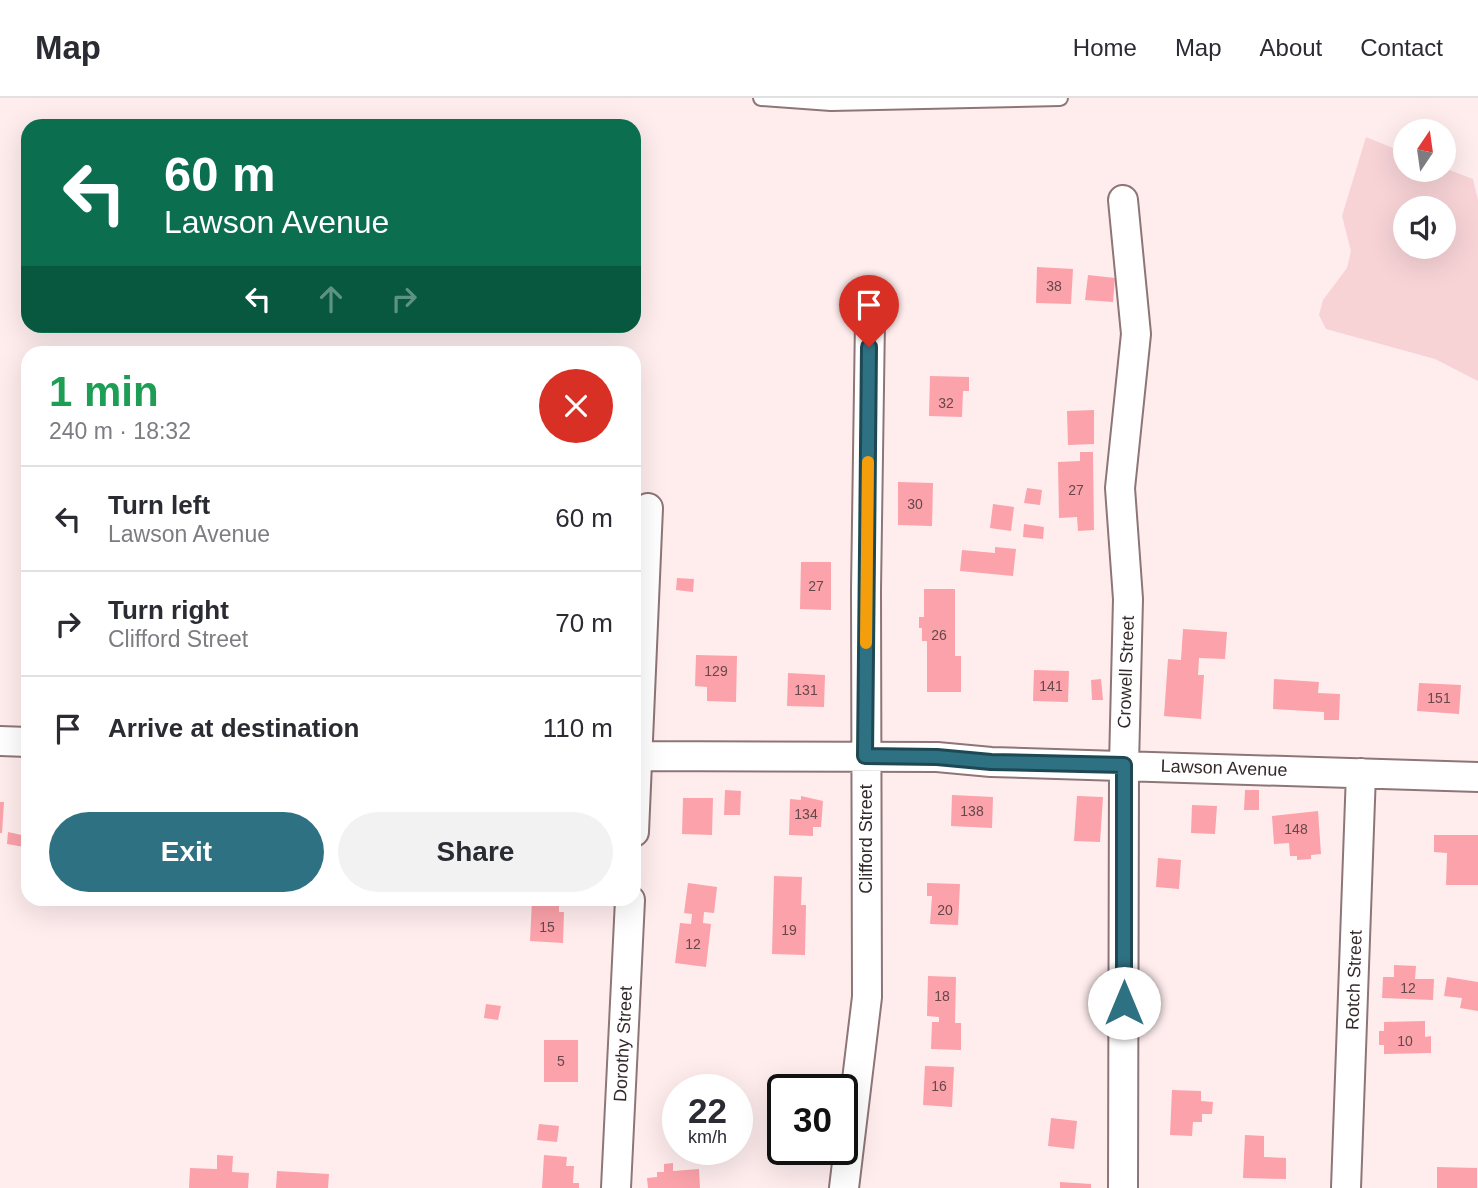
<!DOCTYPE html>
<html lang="en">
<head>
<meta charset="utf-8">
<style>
	body { margin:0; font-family:Arial,sans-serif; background:#f2f2f3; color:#2b2b33; height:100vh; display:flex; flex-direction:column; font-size:26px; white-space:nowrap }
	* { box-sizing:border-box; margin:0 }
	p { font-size:23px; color:#7c7c81 }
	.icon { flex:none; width:38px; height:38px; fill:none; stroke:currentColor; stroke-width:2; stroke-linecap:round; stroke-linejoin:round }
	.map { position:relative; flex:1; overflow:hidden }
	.sheet { position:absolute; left:21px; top:248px; width:620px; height:560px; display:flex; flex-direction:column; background:#fff; border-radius:21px; box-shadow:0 7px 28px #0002 }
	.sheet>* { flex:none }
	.banner { position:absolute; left:21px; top:21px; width:620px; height:214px; border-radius:21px; box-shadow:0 7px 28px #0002; background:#0b6e4f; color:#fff; overflow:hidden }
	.needle { width:46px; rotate:13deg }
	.tools { position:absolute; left:1393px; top:21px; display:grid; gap:14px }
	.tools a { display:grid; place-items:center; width:63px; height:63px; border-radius:50%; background:#fff; box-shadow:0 7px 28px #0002; font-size:35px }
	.speed { position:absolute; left:662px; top:976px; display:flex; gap:14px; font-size:35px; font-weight:700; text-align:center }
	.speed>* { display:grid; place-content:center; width:91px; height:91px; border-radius:50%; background:#fff; box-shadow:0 7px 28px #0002; line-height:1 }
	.speed small { font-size:18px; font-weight:400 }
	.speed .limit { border:4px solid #111; border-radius:10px; background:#fff; color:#111 }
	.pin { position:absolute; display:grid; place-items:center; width:60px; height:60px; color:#fff; margin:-72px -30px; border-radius:50% 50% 50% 0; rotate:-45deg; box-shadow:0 0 7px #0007 }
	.pin .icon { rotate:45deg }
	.me { position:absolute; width:77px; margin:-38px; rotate:0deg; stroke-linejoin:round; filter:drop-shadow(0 0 5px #0008) }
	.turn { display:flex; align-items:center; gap:24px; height:147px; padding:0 28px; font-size:32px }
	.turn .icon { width:91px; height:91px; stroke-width:2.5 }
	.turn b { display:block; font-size:49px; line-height:60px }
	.lanes { display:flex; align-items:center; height:66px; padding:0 28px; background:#0003; justify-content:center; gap:35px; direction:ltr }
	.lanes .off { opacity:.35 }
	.round { display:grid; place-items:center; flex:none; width:74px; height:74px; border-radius:37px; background:#f2f2f3 }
	.overview { display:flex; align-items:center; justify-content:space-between; height:119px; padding:0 28px }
	h1 { font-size:42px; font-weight:700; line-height:52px; color:#1e9e55 }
	.primary-button { display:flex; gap:14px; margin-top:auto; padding:14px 28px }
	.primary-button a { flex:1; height:80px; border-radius:42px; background:#2e7182; color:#fff; font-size:28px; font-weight:700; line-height:80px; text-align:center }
	.primary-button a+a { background:#f2f2f3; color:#2b2b33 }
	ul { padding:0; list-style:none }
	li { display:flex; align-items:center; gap:21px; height:105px; padding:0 28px; border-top:2px solid #e1e1e2 }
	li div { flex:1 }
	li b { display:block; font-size:26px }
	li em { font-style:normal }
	header { display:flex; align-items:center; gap:42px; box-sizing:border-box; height:98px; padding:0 35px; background:#fff; border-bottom:2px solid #e1e1e2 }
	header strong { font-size:33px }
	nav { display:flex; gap:38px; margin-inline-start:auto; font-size:24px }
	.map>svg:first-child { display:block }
</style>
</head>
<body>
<header>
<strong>Map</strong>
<nav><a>Home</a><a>Map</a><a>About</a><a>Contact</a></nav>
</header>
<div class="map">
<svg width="1478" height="1090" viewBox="0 0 1478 1090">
	<rect width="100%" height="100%" fill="#ffedee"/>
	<path fill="#f7d3d6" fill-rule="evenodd" d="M1366,39L1405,55V72H1444V70L1473,81L1478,102V283L1435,261L1326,231L1319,217L1323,202L1347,170L1351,153L1342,118ZM1405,110H1444V149H1405Z"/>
	<path fill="#fba2aa" d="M1037,169L1073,171L1071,206L1036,205Z
		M1088,177L1115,180L1113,204L1085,202Z
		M57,250L80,254V256H57Z
		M930,278L969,279V293H963L962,319L929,318Z
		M1094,312V346L1068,347L1067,313Z
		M1080,354H1093L1094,432L1078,433L1077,419L1059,420L1058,364L1080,363Z
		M898,384L933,385L932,428L898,427Z
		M1027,390L1042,392L1040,407L1024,405Z
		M993,406L1014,409L1011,433L990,430Z
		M1024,426L1044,429L1043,441L1023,439Z
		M995,449L1016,451L1013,478L960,473L962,452L995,455Z
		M801,464H831V512L800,511Z
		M677,480L694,481L693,494L676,492Z
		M924,491H955V558H961V594H927V543H922V530H919V519H924Z
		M1183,531L1227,534L1225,561L1199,560L1198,577H1204L1201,621L1164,618L1168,561L1181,562Z
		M696,557L737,558L736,604L707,603V589L695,588Z
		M1034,572L1069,573L1068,604L1033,603Z
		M788,575L825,577L824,609L787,608Z
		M1101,581L1103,602H1092L1091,582Z
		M1274,581L1319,584L1318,595L1340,596L1339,622H1324V614L1273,611Z
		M1419,585L1461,587L1459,616L1417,613Z
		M725,692L741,693L740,717H724Z
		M1245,692H1259V712H1244Z
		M952,697L993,699L992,730L951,728Z
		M801,698L823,703L821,729H813V738L789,737L790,701L801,702Z
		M1077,698L1103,699L1100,744L1074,743Z
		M683,700H713L712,737L682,736Z
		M0,704H4L2,735H0Z
		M1192,707L1217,708L1215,736L1191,735Z
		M1318,713L1321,756L1311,757V761L1297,762V758H1290L1289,745L1274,746L1272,718Z
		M8,734L26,738L24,749L7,746Z
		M1434,737H1478V787H1446L1447,755L1434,754Z
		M1158,760L1181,762L1179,791L1156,789Z
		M774,778L802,779L801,807H806L805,857L772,856Z
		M688,785L717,789L714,815L704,814L703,825L711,826L706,869L675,865L680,825L691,826L692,816L684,815Z
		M927,785L960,786L958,827L930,826L932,798H927Z
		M532,802H559V814H564L563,845L530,843Z
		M1394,867L1416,868L1415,881H1434L1433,902L1382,900L1383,879H1394Z
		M928,878L956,879L955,925H961V952L931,951L932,924H939V919L927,918Z
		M1447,879L1478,884V913L1460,910L1462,900L1444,898Z
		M486,906L501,908L498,922L484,920Z
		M1425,923V939L1431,938V955L1384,956V947H1379V933H1384V924Z
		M544,942H578V984H544Z
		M925,968L954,969L952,1009L923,1007Z
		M1172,992L1201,993V1003L1213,1004L1212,1016H1202V1024H1193L1192,1038L1170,1037Z
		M1051,1020L1077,1023L1074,1051L1048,1048Z
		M539,1026L559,1028L557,1044L537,1042Z
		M1245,1037L1264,1038V1059L1286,1060V1081L1243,1080Z
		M217,1057L233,1058L232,1074L249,1075L248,1090H189L190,1070L217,1071Z
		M544,1057L567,1059L566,1068H574L573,1085H579V1090H542Z
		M673,1065V1073L699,1071L700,1090H648L647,1080L657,1079V1074H664V1066Z
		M1437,1069L1477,1070V1090H1437Z
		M277,1073L329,1076L328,1090H276Z
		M1060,1084L1091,1086V1090H1060Z"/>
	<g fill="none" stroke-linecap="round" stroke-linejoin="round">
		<g stroke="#8e7577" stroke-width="18">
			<path id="service" d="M761,0L831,5L1060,0"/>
		</g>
		<g stroke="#8e7577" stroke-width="32">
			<path id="minor" d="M1123,102L1136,236L1120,390L1128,501L1124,667L1123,1090
				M0,643L28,644
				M634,658L937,659L991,664L1478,679
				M634,734L648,410
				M616,1090L630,802
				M844,1090L867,899L866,492L870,222
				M1346,1090L1361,675"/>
		</g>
		<use href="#service" stroke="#fff" stroke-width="14"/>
		<use href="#minor" stroke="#fff" stroke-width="28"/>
	</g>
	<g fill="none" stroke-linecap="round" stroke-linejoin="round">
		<g stroke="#1e4954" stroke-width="18">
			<path id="route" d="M869,249L865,658L937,659L991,664L1124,667V905"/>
		</g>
		<use href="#route" stroke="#2e7182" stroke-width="12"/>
		<path stroke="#f59e0b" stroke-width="12" d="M866,545L868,364"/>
	</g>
	<g text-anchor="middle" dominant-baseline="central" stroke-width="5" stroke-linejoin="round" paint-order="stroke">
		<g font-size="14" fill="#66484b">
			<text x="1054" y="188">38</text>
			<text x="946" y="305">32</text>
			<text x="1076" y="392">27</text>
			<text x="915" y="406">30</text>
			<text x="816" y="488">27</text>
			<text x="939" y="537">26</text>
			<text x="716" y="573">129</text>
			<text x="1051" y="588">141</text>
			<text x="806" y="592">131</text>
			<text x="1439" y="600">151</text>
			<text x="972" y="713">138</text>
			<text x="806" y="716">134</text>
			<text x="1296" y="731">148</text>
			<text x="945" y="812">20</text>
			<text x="547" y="829">15</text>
			<text x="789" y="832">19</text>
			<text x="693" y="846">12</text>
			<text x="1408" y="890">12</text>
			<text x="942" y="898">18</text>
			<text x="1405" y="943">10</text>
			<text x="561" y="963">5</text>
			<text x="939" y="988">16</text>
		</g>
		<g font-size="18" fill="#352a2b" stroke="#fff">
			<text transform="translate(1126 574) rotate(-88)">Crowell Street</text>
			<text transform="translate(1224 670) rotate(2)">Lawson Avenue</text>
			<text transform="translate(866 741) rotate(-90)">Clifford Street</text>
			<text transform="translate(1354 882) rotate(-88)">Rotch Street</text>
			<text transform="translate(623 946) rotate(-87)">Dorothy Street</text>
		</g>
	</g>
</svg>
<div class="tools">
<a><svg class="needle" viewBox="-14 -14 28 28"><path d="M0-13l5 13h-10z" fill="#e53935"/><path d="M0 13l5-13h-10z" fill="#7c7c81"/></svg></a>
<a><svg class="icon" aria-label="sound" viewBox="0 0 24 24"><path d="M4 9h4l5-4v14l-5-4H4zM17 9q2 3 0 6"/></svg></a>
</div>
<div class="speed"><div>22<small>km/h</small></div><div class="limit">30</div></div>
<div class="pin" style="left:869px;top:249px;background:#d93025"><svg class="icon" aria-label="arrive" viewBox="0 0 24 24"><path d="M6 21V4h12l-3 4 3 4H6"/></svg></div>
<svg class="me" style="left:1124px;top:905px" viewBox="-20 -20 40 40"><circle r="19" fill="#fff"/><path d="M0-13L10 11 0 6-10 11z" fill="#2e7182"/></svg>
<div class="banner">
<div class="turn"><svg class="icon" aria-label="left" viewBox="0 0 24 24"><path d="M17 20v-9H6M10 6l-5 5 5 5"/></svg><div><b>60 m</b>Lawson Avenue</div></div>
<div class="lanes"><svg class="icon" aria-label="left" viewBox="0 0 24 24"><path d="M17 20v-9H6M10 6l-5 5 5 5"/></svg><svg class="icon off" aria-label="ahead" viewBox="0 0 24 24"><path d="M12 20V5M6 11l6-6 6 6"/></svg><svg class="icon off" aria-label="right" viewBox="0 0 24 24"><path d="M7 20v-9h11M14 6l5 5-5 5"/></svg></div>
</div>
<section class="sheet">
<div class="overview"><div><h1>1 min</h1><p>240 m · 18:32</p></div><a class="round" style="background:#d93025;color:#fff"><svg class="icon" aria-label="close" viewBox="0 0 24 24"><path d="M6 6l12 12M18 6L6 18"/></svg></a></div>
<ul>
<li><svg class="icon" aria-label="left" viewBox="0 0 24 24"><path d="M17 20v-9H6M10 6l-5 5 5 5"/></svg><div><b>Turn left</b><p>Lawson Avenue</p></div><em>60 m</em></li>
<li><svg class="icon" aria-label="right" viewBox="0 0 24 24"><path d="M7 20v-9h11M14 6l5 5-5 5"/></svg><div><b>Turn right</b><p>Clifford Street</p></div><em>70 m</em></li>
<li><svg class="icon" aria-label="arrive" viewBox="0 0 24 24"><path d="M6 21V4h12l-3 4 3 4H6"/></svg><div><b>Arrive at destination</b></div><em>110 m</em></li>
</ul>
<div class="primary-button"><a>Exit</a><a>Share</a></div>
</section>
</div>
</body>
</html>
